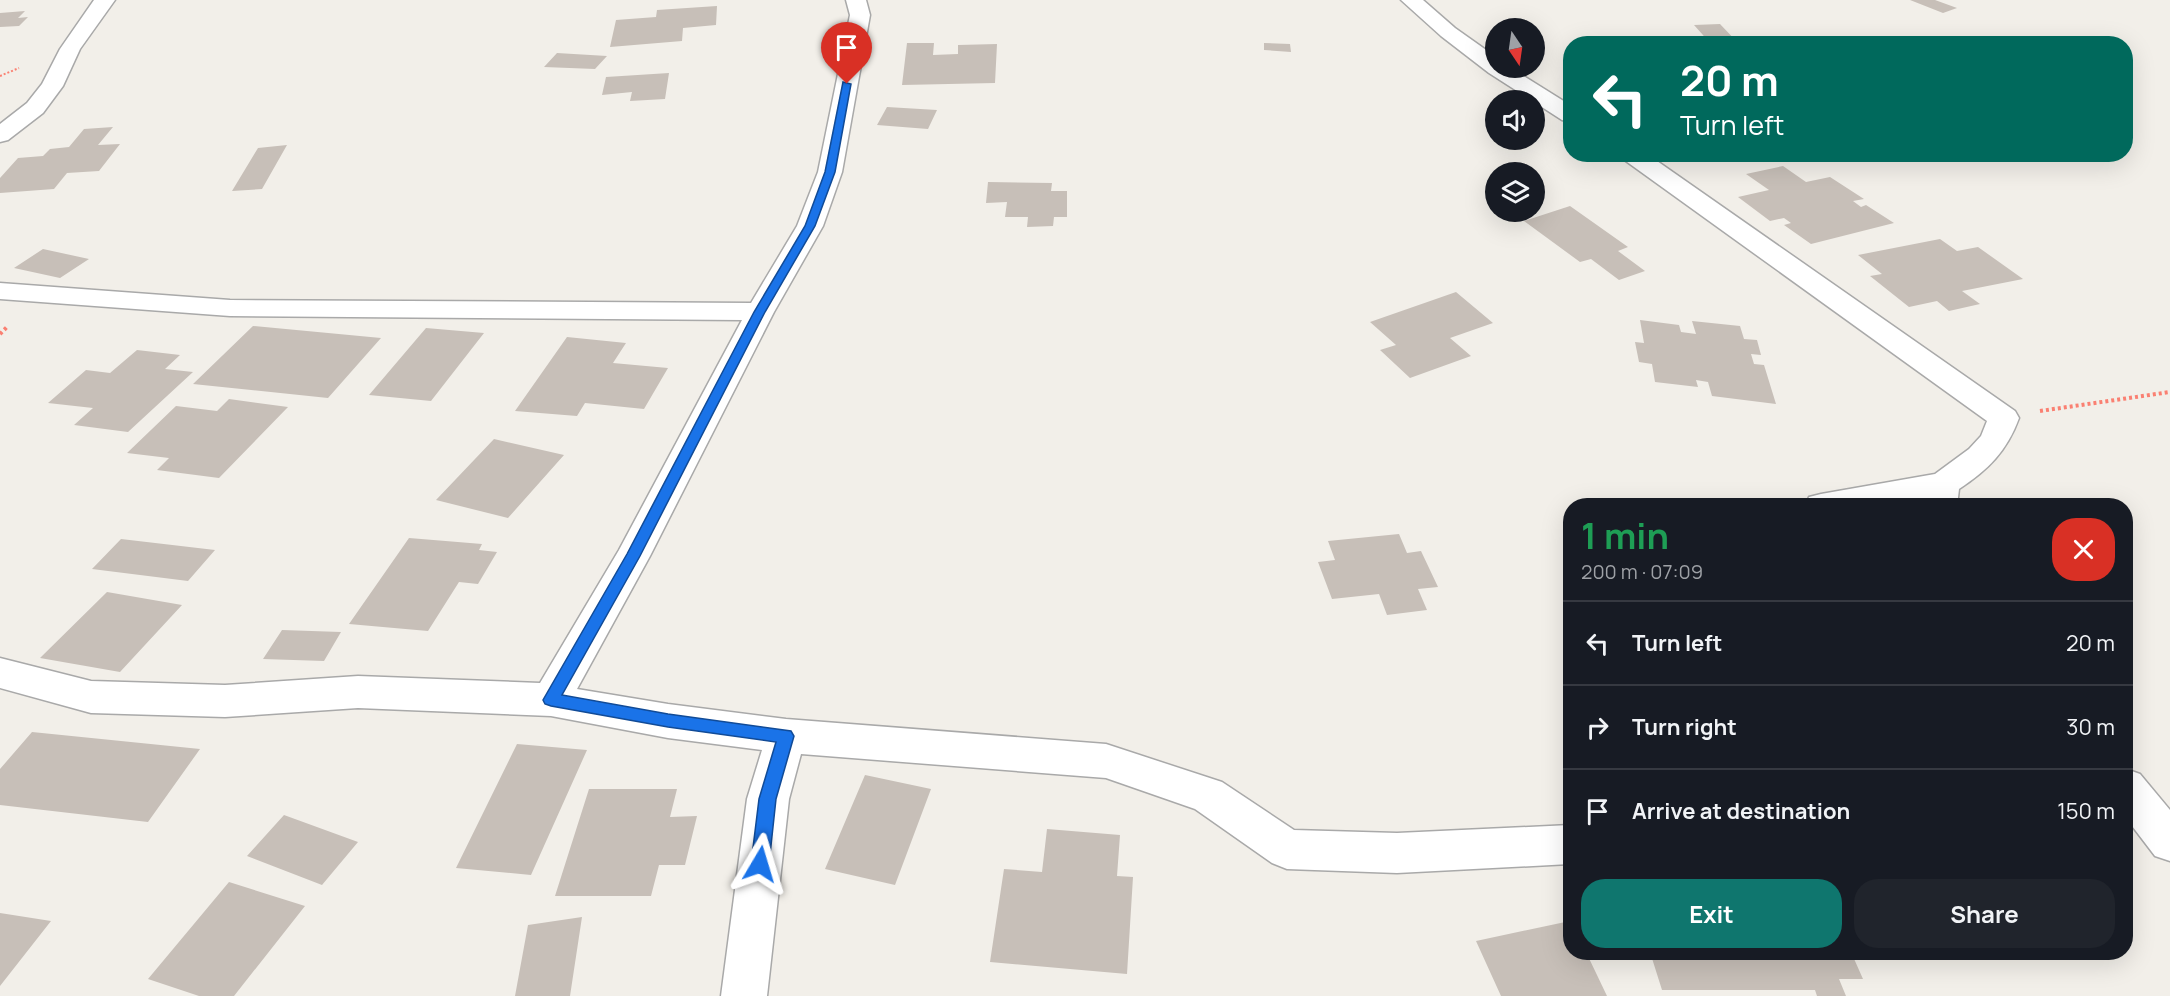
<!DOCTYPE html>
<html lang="en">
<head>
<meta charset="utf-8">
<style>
	body { margin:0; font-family:Manrope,sans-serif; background:#20242c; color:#f1f3f6; height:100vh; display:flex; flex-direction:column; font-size:22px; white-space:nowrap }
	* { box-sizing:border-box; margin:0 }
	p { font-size:20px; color:#9ea1a6 }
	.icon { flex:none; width:33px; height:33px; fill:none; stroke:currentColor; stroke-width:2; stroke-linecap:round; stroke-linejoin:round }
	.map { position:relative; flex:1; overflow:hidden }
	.details { position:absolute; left:1563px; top:498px; width:570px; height:462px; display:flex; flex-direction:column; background:#171b24; border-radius:24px; box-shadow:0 6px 24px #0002 }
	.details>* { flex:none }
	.hud { position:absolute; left:1563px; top:36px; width:570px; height:126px; border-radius:24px; box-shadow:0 6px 24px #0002; background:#00695c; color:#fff; overflow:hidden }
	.needle { width:39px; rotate:167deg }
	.fabs { position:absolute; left:1485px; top:18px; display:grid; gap:12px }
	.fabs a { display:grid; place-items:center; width:60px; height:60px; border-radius:50%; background:#171b24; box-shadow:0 6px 24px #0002; font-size:30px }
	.pin { position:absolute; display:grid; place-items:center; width:51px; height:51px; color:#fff; margin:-62px -26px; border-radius:50% 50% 50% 0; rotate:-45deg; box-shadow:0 0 6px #0007 }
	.pin .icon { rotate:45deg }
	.me { position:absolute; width:66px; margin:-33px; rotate:7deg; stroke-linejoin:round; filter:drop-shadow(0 0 4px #0008) }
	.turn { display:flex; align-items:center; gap:21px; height:126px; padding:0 18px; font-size:27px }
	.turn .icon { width:78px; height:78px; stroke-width:2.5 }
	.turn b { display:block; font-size:42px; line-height:51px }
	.round { display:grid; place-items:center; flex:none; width:63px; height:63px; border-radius:24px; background:#20242c }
	.overview { display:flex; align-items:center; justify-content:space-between; height:102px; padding:0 18px }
	h1 { font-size:36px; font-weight:700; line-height:45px; color:#1e9e55 }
	.primary-button { display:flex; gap:12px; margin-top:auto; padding:12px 18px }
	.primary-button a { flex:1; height:69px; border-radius:24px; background:#0f766e; color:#fff; font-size:24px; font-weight:700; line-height:69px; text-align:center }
	.primary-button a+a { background:#20242c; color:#f1f3f6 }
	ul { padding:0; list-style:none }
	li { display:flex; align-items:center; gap:18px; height:84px; padding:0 18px; border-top:2px solid #363941 }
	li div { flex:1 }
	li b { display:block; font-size:22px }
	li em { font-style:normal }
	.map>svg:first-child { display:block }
</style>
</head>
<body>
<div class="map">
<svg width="2170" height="996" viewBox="0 0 2170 996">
	<rect width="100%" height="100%" fill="#f2efe9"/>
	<path fill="#c7bfb8" d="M1910,0H1935L1957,8L1943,13Z
		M717,6L716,25L683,28L682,41L610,47L616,20L656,17L657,10Z
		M25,11L18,18L28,17L19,26L0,27V13Z
		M1720,24L1739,44H1711L1694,25Z
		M907,43H934L933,55L958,54V45L997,44L995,83L902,85Z
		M1264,43L1290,44L1291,52L1264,50Z
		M557,53L607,56L595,69L544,67Z
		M669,73L665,99L630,101L632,92L602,95L606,77Z
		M887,107L937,110L928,129L877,125Z
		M113,127L98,145L120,144L99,171L67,173L54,189L0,193V178L18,158L43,156L50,149L69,147L84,129Z
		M287,145L262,189L232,191L258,148Z
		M1783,166L1806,182L1830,177L1864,199L1853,201L1861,207L1866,205L1894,223L1811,244L1784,225L1791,223L1784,218L1770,221L1738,197L1769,190L1746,174Z
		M988,182L1052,183L1051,191H1067V217H1054L1053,226L1027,227L1028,217H1005L1007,202L986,203Z
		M1570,206L1628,247L1618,251L1645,271L1619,280L1591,259L1580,262L1524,221Z
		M1940,239L1957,251L1978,247L2023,279L1962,291L1980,304L1949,311L1937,301L1909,307L1870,276L1882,274L1858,255Z
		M43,249L89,259L60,278L14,268Z
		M1456,292L1493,323L1450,338L1471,356L1410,378L1380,350L1396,345L1370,322Z
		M1640,320L1679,325L1681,332L1696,334L1692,321L1740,326L1744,339L1757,340L1761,355L1751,354L1754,364L1764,365L1776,404L1712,396L1708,382L1696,380L1698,387L1655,382L1652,364L1639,362L1635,342L1644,343Z
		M253,326L381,338L328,398L193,384Z
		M426,328L484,333L431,401L369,395Z
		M567,337L626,343L613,363L668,368L644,409L585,403L577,416L515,411Z
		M137,350L180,355L165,369L193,372L128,432L74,425L93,408L48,403L86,370L110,373Z
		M229,399L288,407L219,478L157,470L169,458L127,453L176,406L217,411Z
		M494,439L564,455L508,518L436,500Z
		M1399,534L1407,553L1421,551L1438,587L1418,589L1427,610L1387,615L1379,594L1332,599L1318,562L1335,560L1328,541Z
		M409,538L482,544L479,550L497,552L478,584L459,582L428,631L349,624Z
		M121,539L215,550L188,581L92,569Z
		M107,592L182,605L120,672L40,658Z
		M282,630L341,632L324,661L263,659Z
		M32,732L200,749L148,822L0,805V769Z
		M517,744L587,750L531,875L456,868Z
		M865,775L931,789L895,885L825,869Z
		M589,789H677L670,817L697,816L685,865H659L651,896H555Z
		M284,815L358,842L322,885L247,856Z
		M1047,829L1120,835L1117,876L1133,877L1127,974L990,962L1004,869L1042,872Z
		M229,882L305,906L234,996H199L148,979Z
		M0,913L51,921L0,986Z
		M582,917L570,996H515L528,925Z
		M1570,921V952H1586L1607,996H1501L1476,941Z
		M1650,952H1851L1863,979H1839L1846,996H1817L1815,990H1662Z"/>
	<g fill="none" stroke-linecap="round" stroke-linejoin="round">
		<g stroke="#a9a9a9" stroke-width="3">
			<path id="minor" d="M94,0H115L80,49L63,86L43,113L8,140L0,142V124L27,103L42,84L60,49Z
				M846,0H866L870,15L842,172L823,226L774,312L650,556L577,689L668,704L786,719L1106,744L1222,782L1294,830L1397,833L1570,825V864L1397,873L1287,869L1272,863L1195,809L1106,778L801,754L789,799L767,996H721L747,799L762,750L668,738L551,716L358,708L225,717L91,713L0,688V658L91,681L225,685L358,676L540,683L619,550L742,320L230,316L0,299V283L230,300L751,303L797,226L818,172L850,15Z
				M1401,0H1423L1455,28L1496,57V68H1511L1570,105V122L1562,120L1489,73L1441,36Z
				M1619,154H1647L2015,411L2019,418C2007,451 1988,470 1959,489L1957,506H1923L1925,499L1890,506H1805L1809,497L1821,494L1935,474L1969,449L1981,436L1987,421L1623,159Z
				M2126,769L2140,774L2170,810V861L2155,856L2126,818Z"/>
		</g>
		<path stroke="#fa8072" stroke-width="2" stroke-dasharray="2 2" stroke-linecap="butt" d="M0,76L19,68"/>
		<path stroke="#fa8072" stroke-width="4" stroke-dasharray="3 3" stroke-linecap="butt" d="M0,334L8,326
			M2040,411L2170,392"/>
		<use href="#minor" fill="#fff" fill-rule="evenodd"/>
	</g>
	<path fill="#1a73e8" stroke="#114b97" stroke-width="1.5" d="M843,82L851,84L835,172L815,226L765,312L640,556L562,695L668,714L791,731L794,736L776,799L769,864L766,870L760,873L754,870L751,864L759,799L776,742L668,727L551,706L545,704L543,700L627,554L754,312L805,226L825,172Z"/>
</svg>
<div class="fabs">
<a><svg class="needle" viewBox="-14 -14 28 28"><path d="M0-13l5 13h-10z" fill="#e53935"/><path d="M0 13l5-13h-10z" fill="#9ea1a6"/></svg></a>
<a><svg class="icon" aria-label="sound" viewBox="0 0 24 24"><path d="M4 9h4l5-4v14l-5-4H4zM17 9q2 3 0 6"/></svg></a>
<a><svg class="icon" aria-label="layers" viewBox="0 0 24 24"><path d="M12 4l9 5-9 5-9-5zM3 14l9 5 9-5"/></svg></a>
</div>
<div class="pin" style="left:847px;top:84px;background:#d93025"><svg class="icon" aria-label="arrive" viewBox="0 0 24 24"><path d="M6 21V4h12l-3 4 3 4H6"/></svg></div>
<svg class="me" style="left:760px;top:864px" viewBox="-20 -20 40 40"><path d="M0-17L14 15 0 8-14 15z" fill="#1a73e8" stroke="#fff" stroke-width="4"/></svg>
<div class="hud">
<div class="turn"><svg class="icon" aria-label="left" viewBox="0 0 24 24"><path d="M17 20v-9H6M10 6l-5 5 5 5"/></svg><div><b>20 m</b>Turn left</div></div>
</div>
<section class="details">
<div class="overview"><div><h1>1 min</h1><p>200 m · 07:09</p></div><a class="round" style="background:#d93025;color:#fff"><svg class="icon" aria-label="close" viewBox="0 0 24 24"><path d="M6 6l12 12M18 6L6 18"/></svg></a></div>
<ul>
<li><svg class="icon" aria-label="left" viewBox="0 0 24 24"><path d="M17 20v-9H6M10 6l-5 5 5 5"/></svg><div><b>Turn left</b></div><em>20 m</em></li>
<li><svg class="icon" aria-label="right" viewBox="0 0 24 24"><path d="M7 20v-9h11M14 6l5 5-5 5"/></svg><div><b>Turn right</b></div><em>30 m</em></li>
<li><svg class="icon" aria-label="arrive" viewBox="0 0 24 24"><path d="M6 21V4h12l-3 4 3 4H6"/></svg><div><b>Arrive at destination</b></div><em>150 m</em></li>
</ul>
<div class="primary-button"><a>Exit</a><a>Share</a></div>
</section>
</div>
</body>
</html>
